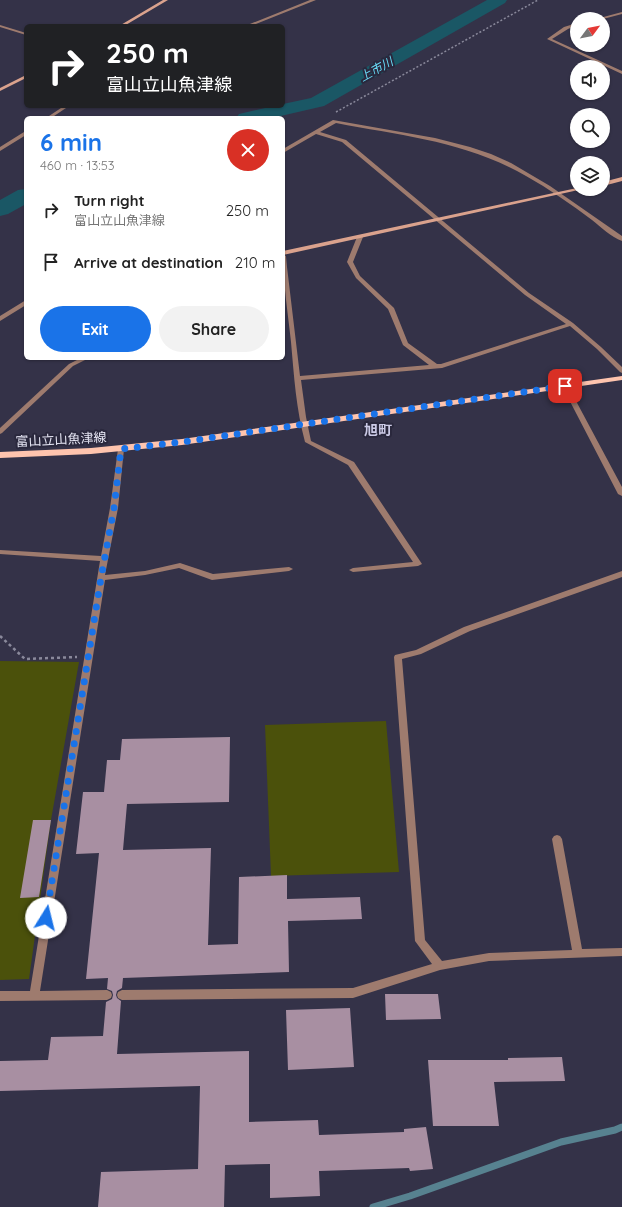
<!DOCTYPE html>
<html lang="en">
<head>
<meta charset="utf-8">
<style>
	body { margin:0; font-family:Quicksand,"Noto Sans JP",sans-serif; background:#f2f2f2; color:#222; height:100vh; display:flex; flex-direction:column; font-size:15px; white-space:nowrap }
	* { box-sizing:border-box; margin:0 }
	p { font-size:13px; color:#767676 }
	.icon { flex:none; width:22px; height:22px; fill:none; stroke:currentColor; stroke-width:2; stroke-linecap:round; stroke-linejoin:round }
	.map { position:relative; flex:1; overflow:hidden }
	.panel { position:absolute; left:24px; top:116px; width:261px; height:244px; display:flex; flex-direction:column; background:#fff; border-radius:6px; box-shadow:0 1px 3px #0004 }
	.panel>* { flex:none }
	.hud { position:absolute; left:24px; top:24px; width:261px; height:84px; border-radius:6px; box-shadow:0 1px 3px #0004; background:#202124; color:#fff; overflow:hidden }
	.needle { width:26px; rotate:58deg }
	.controls { position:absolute; left:570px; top:12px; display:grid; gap:8px }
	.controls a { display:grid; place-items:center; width:40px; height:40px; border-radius:50%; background:#fff; box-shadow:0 1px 3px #0004; font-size:20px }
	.pin { position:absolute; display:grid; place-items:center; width:34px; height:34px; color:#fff; margin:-17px; border-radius:8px; box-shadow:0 2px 6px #0006 }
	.me { position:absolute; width:44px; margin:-22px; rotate:9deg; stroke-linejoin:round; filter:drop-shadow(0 0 3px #0008) }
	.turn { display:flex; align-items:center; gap:14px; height:84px; padding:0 16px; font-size:18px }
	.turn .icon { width:52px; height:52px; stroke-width:2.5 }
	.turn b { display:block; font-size:28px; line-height:34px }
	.round { display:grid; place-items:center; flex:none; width:42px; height:42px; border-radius:21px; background:#f2f2f2 }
	.overview { display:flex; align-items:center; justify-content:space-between; height:68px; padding:0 16px }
	h1 { font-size:24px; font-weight:700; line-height:30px; color:#1a73e8 }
	.primary-button { display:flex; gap:8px; margin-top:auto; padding:8px 16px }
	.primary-button a { flex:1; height:46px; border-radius:24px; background:#1a73e8; color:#fff; font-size:16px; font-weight:700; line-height:46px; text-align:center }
	.primary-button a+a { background:#f2f2f2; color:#222 }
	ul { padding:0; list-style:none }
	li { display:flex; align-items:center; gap:12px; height:52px; padding:0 16px }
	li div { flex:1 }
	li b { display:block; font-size:15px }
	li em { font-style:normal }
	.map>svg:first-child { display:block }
</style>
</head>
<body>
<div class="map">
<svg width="622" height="1207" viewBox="0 0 622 1207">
	<rect width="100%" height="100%" fill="#343248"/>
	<path fill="#4b510b" d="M0,661L79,662L51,820L29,979L0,980Z
		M386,721L399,872L271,876L265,725Z"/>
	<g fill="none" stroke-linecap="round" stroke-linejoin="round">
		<path stroke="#578290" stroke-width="7" d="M373,1207L410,1196L561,1142L615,1130L622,1127"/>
		<path fill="#1a5765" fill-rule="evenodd" d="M487,0H507L505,3L324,106L272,118H236L239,114L274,106H283V104L311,98Z
			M26,189V204L8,214L0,216V200L18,190Z"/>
	</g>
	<path fill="#a88fa2" d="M230,737L229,802L127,804L123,850L211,848L208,945L238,944L239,877L287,875V899L360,897L362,919L288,921L289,972L123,978L122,988L117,991L116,995L117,998L121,1001L117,1054L249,1051V1122L318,1120L319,1135L404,1132V1129L426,1127L433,1169L410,1171L409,1168L319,1171L320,1196L270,1198V1164L225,1165L224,1207H98L101,1172L198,1169L200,1086L0,1091V1061L48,1060L51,1037L103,1036L106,1002L112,999L113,995L112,991L107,989L108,978L86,979L99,853L76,854L83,792H104L107,760H120L122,739Z
		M33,820H51L39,897L20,898Z
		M385,994H438L441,1019L386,1020Z
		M350,1008L354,1067L288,1070L286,1010Z
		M562,1057L565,1081L494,1082L499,1126H433L428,1060H508V1058Z"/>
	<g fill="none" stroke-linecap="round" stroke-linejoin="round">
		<path stroke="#8a899b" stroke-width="1.5" stroke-dasharray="2 2" stroke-linecap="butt" d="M336,112L538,0"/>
		<path stroke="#8a899b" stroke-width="2.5" stroke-dasharray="3 3" stroke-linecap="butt" d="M0,636L25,659L77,657"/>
		<path fill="#9e7b6e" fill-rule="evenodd" d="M310,0H316L251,26H245Z
			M622,12V14L603,19H596Z
			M577,23V25L568,29L552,39L622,71V74L547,39L564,27Z
			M0,25L26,33V35L0,27Z
			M64,106H69L51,118H46Z
			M333,120L435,138L470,147L491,154L511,163L550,186L622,236V241C611,237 601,227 592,220C571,204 549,189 526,176C465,141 403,136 336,123L320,132L346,140L529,293L573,323L601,347L622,367V373L620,372L597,349L570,326L442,368L301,380L306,417L311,441L354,462L422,564L418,566L353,572L349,570L353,568L413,562L348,465L305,442C296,409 294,376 291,342C288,313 283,284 283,254L286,256L287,267L300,376L429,365L403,345L388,309L356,278L347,262L357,237L360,235L363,237L353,262L360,276L394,308L408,343L437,364H441L566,324L525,295L342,142L316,134L283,153V149Z
			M24,132H26V135L0,151V147Z
			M26,300V305L0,321V316Z
			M81,358H89L73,366L2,433L0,434V428L69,364Z
			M565,384L568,386L622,487V496L618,494L562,386Z
			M121,447L124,449L118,508L105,575L145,571L180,563L213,574L289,567L293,569L289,571L212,580L179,568L145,575L105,580L40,991L107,990L111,992L112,995L111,998L107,1000L0,1001V991H30L100,561L0,554V550L101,556L110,508L118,449Z
			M622,571V577L470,631L421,654L402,659L425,940L442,961L489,953L572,950L552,839L554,836L557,835L560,836L562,839L582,949L622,948V956L489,961L440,970L353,998L122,1000L118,998L117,995L118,992L122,990L353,988L432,964L415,941L394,657L395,655L416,650L464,627Z"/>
		<path fill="#daa28d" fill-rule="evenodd" d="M163,0H168L124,26H119Z
			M26,75V78L0,91V88Z
			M622,177V181L603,186V182Z
			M577,188L583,189L283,255V251Z"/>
		<path fill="#fec4ae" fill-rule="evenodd" d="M622,376V380L182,445L91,454L0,458V452L91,448L182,439Z"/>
	</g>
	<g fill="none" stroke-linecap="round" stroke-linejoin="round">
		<path stroke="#1a73e8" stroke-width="7" stroke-dasharray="0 12.6" d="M46,918L101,578L114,508L121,449L182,442L565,386"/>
	</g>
	<g text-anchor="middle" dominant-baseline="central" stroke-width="4" stroke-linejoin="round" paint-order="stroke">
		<g font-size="12" font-style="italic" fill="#68dbf6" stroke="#2a283d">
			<text transform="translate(376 69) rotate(-29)">上市川</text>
		</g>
		<g font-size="13" fill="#e6e6f4" stroke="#2a283d">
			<text transform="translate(61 439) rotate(-3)">富山立山魚津線</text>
		</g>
		<g font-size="14" font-weight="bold" fill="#cbcae6" stroke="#2a283d">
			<text x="378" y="430">旭町</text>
		</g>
	</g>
</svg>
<div class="controls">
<a><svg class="needle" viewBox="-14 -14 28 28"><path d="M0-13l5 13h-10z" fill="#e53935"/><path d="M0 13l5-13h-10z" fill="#767676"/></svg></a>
<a><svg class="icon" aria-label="sound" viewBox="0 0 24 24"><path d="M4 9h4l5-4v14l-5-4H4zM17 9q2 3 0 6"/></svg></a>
<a><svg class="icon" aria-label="search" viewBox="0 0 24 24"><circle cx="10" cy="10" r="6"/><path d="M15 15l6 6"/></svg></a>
<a><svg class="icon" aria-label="layers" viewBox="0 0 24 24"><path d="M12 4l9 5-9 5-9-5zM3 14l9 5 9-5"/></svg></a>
</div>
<div class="pin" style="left:565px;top:386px;background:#d93025"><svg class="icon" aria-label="arrive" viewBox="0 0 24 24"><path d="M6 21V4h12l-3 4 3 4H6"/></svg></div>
<svg class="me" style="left:46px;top:918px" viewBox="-20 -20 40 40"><circle r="19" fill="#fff"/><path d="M0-13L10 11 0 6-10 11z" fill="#1a73e8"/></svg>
<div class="hud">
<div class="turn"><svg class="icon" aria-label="right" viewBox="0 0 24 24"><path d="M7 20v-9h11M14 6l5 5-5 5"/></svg><div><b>250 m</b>富山立山魚津線</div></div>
</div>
<section class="panel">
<div class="overview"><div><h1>6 min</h1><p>460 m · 13:53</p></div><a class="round" style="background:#d93025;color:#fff"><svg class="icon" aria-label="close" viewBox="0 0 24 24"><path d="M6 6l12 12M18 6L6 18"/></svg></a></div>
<ul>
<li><svg class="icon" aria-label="right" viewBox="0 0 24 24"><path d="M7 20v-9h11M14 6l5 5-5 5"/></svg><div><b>Turn right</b><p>富山立山魚津線</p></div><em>250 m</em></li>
<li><svg class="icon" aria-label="arrive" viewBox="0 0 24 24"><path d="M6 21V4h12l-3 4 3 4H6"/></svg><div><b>Arrive at destination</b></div><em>210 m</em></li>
</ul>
<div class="primary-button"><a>Exit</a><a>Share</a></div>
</section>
</div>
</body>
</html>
